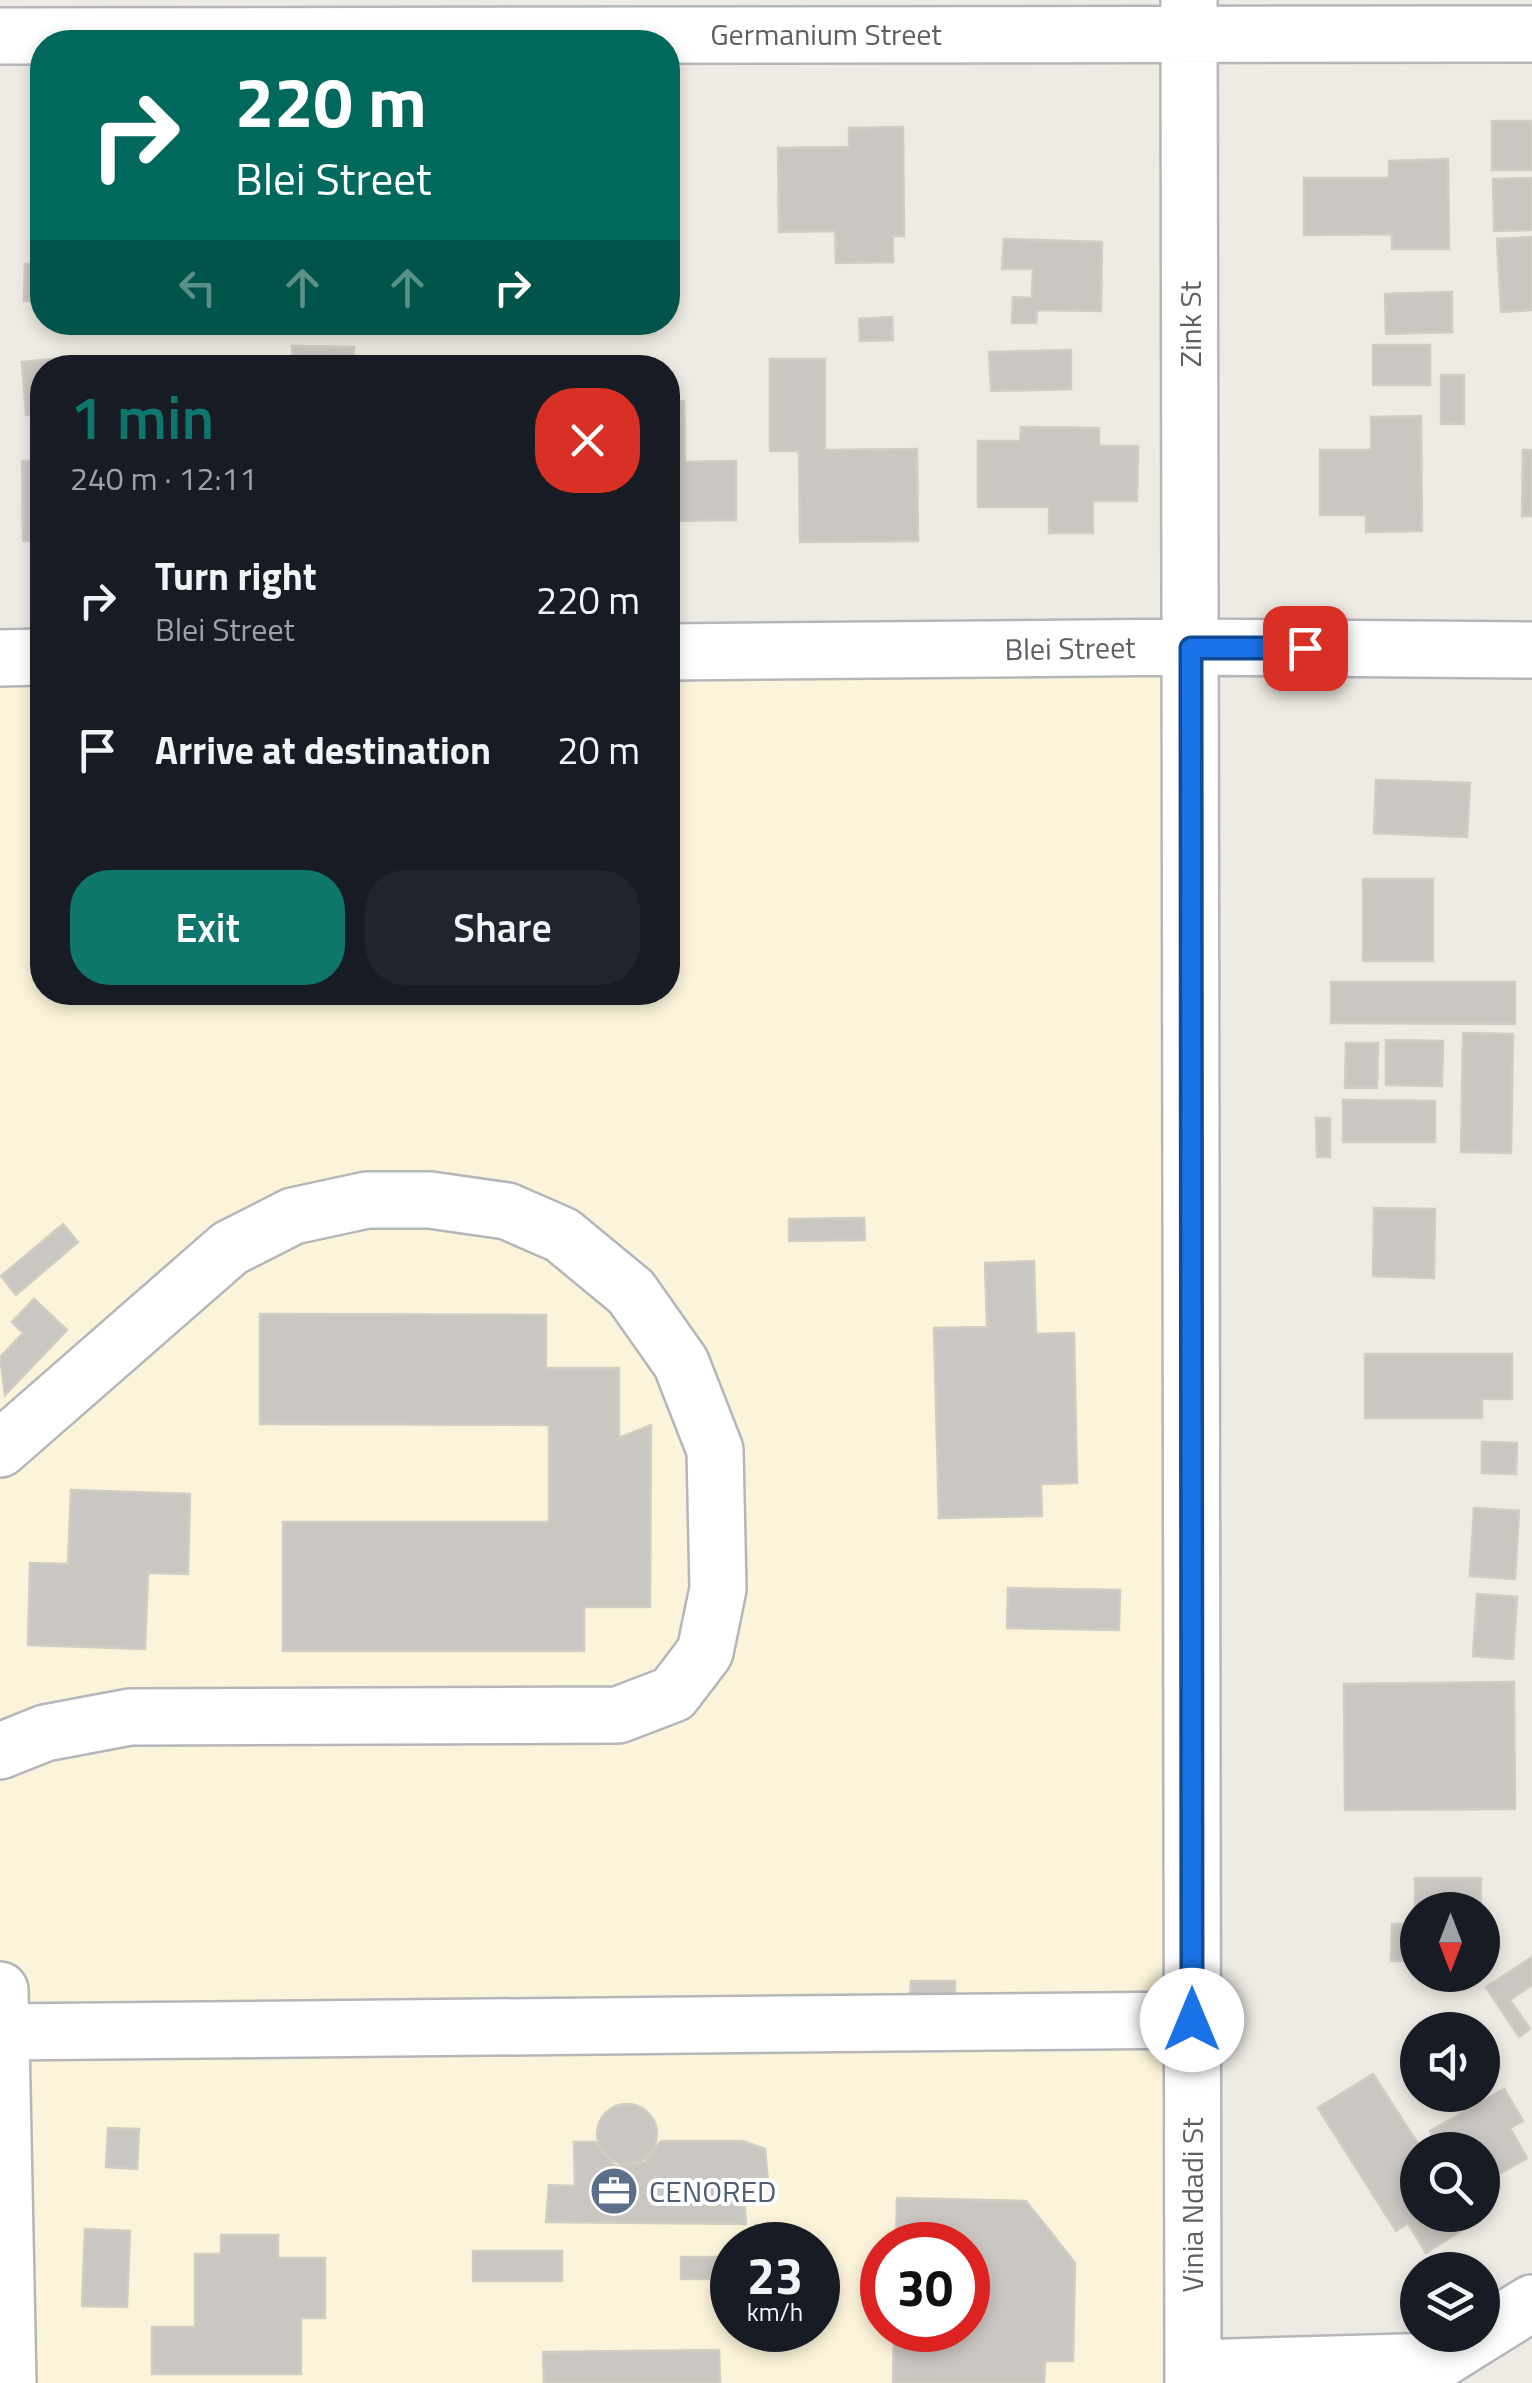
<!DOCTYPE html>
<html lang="en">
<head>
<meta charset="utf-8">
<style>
	body { margin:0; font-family:"Titillium Web",sans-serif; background:#20242c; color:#f1f3f6; height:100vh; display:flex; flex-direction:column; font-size:38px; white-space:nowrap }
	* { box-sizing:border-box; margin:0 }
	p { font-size:32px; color:#9ea1a6 }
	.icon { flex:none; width:55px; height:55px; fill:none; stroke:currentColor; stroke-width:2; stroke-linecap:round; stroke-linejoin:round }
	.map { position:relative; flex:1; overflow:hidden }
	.details { position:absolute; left:30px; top:355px; width:650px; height:650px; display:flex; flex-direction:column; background:#171b24; border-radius:40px; box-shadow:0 5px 15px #0003 }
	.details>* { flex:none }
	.top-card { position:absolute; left:30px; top:30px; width:650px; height:305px; border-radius:40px; box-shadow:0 5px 15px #0003; background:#00695c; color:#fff; overflow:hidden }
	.needle { width:65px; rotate:180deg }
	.fabs { position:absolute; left:1400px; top:1892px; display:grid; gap:20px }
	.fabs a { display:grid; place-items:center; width:100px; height:100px; border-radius:50%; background:#171b24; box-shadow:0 5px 15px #0003; font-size:50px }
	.speed { position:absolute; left:710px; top:2222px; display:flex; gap:20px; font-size:50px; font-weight:700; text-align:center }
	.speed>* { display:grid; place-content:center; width:130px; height:130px; border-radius:50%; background:#171b24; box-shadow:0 5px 15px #0003; line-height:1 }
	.speed small { font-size:25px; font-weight:400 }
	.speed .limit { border:15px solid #d22; background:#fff; color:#111 }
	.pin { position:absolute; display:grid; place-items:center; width:85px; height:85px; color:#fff; margin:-42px; border-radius:20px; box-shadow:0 5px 15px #0006 }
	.me { position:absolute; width:110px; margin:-55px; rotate:0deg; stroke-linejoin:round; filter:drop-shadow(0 0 8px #0008) }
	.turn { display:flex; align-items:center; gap:35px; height:210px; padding:0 40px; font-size:45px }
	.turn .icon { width:130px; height:130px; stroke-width:2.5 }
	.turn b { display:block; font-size:70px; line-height:85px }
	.lanes { display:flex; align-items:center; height:95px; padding:0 40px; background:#0003; justify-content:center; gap:50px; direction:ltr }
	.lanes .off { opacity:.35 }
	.round { display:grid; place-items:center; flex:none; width:105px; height:105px; border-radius:40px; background:#20242c }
	.summary { display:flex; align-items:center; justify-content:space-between; height:170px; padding:0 40px }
	h1 { font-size:60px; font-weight:600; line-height:75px; color:#0f766e }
	.action { display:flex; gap:20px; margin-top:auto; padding:20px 40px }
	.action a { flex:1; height:115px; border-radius:40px; background:#0f766e; color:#fff; font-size:40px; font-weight:600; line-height:115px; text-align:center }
	.action a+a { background:#20242c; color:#f1f3f6 }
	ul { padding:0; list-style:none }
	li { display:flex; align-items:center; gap:30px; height:150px; padding:0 40px }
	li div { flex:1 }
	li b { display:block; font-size:38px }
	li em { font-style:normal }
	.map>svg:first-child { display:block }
</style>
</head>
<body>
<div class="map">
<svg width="1532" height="2383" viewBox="0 0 1532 2383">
	<rect width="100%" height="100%" fill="#eeebe4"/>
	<path fill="#fcf4da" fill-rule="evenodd" d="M1191,647L1193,2383H0V658L42,657V992H668V652ZM732,2245H818V2330H732ZM882,2245H968V2330H882Z"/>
	<path fill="#cac6c1" stroke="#d2cdc2" stroke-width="2.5" d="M1492,121H1532V170H1492Z
		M903,127L904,236H893V262L836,263L835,231L779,232L778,148L849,147V128Z
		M34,133H42V207H33Z
		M1448,159L1449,249H1392V234L1304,235V178H1389V161Z
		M1532,178V230L1494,231L1493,179Z
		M1532,237V310L1501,312L1497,239Z
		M1004,239L1102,242L1101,311L1037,310L1036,323H1012L1013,297L1032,298L1033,269H1002Z
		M25,264H42V301H24Z
		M1452,292V332L1386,334L1385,294Z
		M892,317L893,340L860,341L859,319Z
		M369,322H440V333L369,332Z
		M1373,345H1430V385H1373Z
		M292,346L354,347V368H292Z
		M1071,350V389L991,391L989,352Z
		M51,359L52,368H42V413L26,415L22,362Z
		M770,359H825V450L917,449L918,541L800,542L799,451H770Z
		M484,363L563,364V368H484Z
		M1441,375H1464V424H1441Z
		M684,401L685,462L736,461V520L668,521V402Z
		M1421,416L1422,531L1366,532V515H1320V450H1371V417Z
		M1021,427L1099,428V446H1138L1137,501H1093V533H1049V507H978V441H1020Z
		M1523,450H1532V516H1522Z
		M22,461H42V541H23Z
		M1376,780L1470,783L1467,837L1374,833Z
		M1363,879H1433V961H1363Z
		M1331,982H1515V1024L1331,1023Z
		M1463,1033L1513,1034L1511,1153L1461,1152Z
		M1386,1040L1443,1041L1442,1086L1386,1085Z
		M1346,1043H1378L1377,1088H1345Z
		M1343,1100L1435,1101V1142H1343Z
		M1316,1118H1330V1157H1317Z
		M1374,1208L1435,1209L1434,1278L1373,1276Z
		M864,1218L865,1240L789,1241V1219Z
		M63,1224L78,1242L16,1295L1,1276Z
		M1034,1261L1036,1334L1074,1333L1077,1483L1041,1484L1042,1516L939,1518L934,1328L987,1327L985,1263Z
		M34,1299L67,1330L5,1395L0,1357L23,1333L12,1322Z
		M260,1314L546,1315V1368H619V1438L651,1425L650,1607H584V1651H283V1522H549V1425L260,1424Z
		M1365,1354H1512V1399H1482V1418H1365Z
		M1482,1442L1517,1443L1516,1474L1482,1473Z
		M71,1490L190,1494L188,1574L148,1573L145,1649L28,1645L30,1563L68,1564Z
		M1474,1508L1519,1511L1515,1579L1470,1576Z
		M1008,1588L1120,1590L1119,1630L1007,1628Z
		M1477,1594L1517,1597L1513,1659L1473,1656Z
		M1514,1682L1515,1809L1345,1810L1344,1684Z
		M1415,1878H1481V1910H1418V1961H1391L1392,1924H1415Z
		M1532,1957V1985L1510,2000L1530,2029L1519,2037L1486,1987Z
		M911,1981H955V1999L910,1998Z
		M1373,2074L1422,2150H1418V2215H1463L1470,2225L1426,2253L1408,2223L1396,2231L1318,2108Z
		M1504,2089L1523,2121L1510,2128L1527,2158L1487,2181L1482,2150H1441L1430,2131Z
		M597 2134a30 30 0 1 1 60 0a30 30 0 1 1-60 0Z
		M108,2128L139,2129L137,2169L106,2167Z
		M661,2141H743L765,2149L768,2182H743L746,2224L546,2222L549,2185L575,2186L574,2142H595L615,2166L645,2162Z
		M897,2198L1026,2201L1075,2263L1073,2361H1045L1044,2383H893L894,2330H968V2245H896Z
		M85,2229L130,2231L127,2307L82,2306Z
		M221,2235H278V2258H325V2318H301V2374H152V2327H195V2254H221Z
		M473,2251H562V2281H473Z
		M681,2257H732V2279H681Z
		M719,2350L720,2383H544L543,2352Z"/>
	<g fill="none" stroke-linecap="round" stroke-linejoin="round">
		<g stroke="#b4b6ba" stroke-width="60">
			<path id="minor" d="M1189,0L1193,2383
				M0,36L1532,34
				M668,652L1191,647L1532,650
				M0,658L42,657
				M0,1449L230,1248L293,1216L367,1200H430L507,1211L562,1235L631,1292L681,1363L715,1450L718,1589L705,1652L673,1694L618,1715L130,1717L45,1733L0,1751
				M0,1990L8,2383
				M0,2032L1192,2020
				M1193,2368L1439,2361L1532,2303"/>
		</g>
		<use href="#minor" stroke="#fff" stroke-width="55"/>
	</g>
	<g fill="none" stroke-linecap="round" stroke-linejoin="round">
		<g stroke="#114b97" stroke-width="25">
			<path id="route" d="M1192,2020L1191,648H1305"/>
		</g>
		<use href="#route" stroke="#1a73e8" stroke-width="18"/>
	</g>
	<defs>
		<g id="office-disc" transform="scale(2.5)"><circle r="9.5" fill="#5c6f8a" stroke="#fff"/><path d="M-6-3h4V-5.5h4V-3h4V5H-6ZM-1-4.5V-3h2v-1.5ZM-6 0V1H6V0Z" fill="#fff"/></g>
	</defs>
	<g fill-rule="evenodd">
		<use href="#office-disc" x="614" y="2191"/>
	</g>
	<g text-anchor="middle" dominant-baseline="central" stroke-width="8" stroke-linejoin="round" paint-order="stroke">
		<g font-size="30" fill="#5c5f64" stroke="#fff">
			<text x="826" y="34">Germanium Street</text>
			<text transform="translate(1190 324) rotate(-90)">Zink St</text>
			<text transform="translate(1070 648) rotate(-1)">Blei Street</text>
			<text transform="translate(1192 2205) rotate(-90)">Vinia Ndadi St</text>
		</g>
		<g font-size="30" fill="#4e5e75" stroke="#fff" text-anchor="start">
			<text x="649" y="2191">CENORED</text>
		</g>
	</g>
</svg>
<div class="fabs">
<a><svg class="needle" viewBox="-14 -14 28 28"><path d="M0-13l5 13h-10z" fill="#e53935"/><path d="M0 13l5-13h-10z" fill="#9ea1a6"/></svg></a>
<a><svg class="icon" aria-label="sound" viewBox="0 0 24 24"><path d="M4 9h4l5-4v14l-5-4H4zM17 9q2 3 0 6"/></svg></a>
<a><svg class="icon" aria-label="search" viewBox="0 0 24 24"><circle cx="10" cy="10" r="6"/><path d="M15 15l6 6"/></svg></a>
<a><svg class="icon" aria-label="layers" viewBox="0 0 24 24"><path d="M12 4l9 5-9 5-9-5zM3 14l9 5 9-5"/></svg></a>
</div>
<div class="speed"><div>23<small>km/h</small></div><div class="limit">30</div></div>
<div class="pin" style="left:1305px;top:648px;background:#d93025"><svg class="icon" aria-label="arrive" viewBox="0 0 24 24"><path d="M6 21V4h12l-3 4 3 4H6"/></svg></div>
<svg class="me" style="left:1192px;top:2020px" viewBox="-20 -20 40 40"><circle r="19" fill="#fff"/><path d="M0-13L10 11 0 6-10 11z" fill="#1a73e8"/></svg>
<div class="top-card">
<div class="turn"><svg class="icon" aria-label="right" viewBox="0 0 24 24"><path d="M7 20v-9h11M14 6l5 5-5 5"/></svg><div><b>220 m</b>Blei Street</div></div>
<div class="lanes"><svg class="icon off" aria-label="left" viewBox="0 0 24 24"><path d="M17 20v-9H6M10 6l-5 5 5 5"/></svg><svg class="icon off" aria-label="ahead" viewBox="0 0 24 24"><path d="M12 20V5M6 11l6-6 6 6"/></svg><svg class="icon off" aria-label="ahead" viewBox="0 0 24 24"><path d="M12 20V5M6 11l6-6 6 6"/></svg><svg class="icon" aria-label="right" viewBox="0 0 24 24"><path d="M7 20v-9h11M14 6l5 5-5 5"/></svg></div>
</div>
<section class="details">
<div class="summary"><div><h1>1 min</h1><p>240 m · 12:11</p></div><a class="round" style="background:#d93025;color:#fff"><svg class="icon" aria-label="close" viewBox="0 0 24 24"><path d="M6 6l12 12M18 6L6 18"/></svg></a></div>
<ul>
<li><svg class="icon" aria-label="right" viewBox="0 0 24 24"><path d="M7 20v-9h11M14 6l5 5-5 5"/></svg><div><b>Turn right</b><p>Blei Street</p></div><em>220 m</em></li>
<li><svg class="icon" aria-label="arrive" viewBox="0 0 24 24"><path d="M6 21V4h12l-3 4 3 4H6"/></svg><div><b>Arrive at destination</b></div><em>20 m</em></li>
</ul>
<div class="action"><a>Exit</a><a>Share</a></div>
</section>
</div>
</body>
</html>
